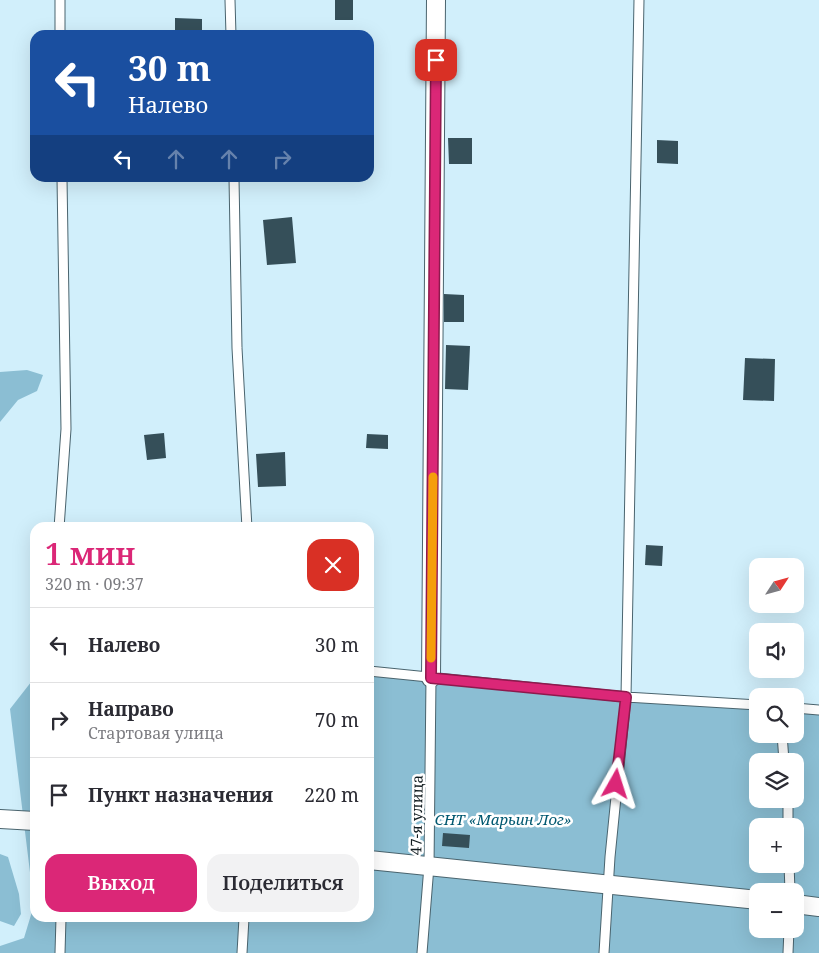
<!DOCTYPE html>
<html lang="ru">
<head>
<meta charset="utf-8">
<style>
	body { margin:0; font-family:"Noto Serif",serif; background:#f2f2f3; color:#2b2b33; height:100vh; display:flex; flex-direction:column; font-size:19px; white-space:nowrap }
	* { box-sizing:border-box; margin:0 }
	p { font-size:16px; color:#7c7c81 }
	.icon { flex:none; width:28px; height:28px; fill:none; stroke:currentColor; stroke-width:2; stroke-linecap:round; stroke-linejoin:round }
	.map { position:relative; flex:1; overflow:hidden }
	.details { position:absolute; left:30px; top:522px; width:344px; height:400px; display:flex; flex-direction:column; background:#fff; border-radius:15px; box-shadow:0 5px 20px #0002 }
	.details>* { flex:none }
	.top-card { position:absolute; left:30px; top:30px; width:344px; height:152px; border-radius:15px; box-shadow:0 5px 20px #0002; background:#1a4fa0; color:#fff; overflow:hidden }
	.needle { width:32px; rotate:54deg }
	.fabs { position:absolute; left:749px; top:558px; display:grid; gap:10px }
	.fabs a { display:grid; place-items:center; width:55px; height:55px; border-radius:10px; background:#fff; box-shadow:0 5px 20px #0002; font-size:25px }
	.pin { position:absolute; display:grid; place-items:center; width:42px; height:42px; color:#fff; margin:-21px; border-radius:10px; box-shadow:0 2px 8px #0006 }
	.me { position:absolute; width:55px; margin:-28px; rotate:6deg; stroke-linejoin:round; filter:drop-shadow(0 0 4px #0008) }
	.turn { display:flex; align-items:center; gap:18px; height:105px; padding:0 15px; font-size:22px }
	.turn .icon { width:65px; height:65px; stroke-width:2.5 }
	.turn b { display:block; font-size:35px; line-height:42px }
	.lanes { display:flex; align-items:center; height:48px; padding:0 15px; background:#0003; justify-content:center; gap:25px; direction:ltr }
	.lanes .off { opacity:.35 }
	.round { display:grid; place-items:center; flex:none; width:52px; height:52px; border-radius:15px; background:#f2f2f3 }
	.head { display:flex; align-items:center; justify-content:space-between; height:85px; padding:0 15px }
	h1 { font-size:30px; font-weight:600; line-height:38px; color:#db2777 }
	.primary-button { display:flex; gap:10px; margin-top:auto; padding:10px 15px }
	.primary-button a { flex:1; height:58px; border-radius:15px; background:#db2777; color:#fff; font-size:20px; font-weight:600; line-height:58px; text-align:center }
	.primary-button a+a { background:#f2f2f3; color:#2b2b33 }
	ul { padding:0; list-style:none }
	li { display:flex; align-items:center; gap:15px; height:75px; padding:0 15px; border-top:1px solid #e1e1e2 }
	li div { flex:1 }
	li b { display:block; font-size:19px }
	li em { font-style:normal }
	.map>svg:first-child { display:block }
</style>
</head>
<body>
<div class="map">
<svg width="819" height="953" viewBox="0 0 819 953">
	<rect width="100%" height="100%" fill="#d1effb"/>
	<path fill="#8bbed3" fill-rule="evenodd" d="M27,370L43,375L37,391L18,400L0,422V372Z
		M369,671L757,705L758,734H795V708L819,710V953H0V946L24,938L34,905L10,709L35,677V918H369ZM758,761H795V799H758ZM758,826H795V864H758ZM758,891H795V929H758Z
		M0,854L8,857L19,894L21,914L14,926L0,921Z"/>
	<path fill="#354f59" d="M335,0H353V20H335Z
		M175,18L202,19V35H175Z
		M448,138H472V164H449Z
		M657,140L678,141V164L657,163Z
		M292,217L296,263L267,265L263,220Z
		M444,294L464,295V322H444Z
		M446,345L470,346L468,390L445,389Z
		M745,358L775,359L774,401L743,400Z
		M164,433L166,458L147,460L144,435Z
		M367,434L388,435V449L366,448Z
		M285,452L286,486L258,487L256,454Z
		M646,545L663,546L662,566L645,565Z
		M443,833L470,835L469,848L442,846Z"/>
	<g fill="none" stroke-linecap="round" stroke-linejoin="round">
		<g stroke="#4a646e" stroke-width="11">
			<path id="service" d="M60,0V35
				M230,0L231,35
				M234,178L237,348L247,528
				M59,528L66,429L62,178
				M369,671L626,697L639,0
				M795,708L819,710
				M782,734L784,761
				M788,799V826
				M789,864L790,891
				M60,953L61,918
				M242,953L244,918
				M422,953L429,866L431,678
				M604,953L610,857L626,697L758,705
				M788,953L789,929"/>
		</g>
		<g stroke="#4a646e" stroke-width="20">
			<path id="minor" d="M431,678L436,0
				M0,819L35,821
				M369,860L758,900
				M795,904L819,907"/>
		</g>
		<use href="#service" stroke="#fff" stroke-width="9"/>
		<use href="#minor" stroke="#fff" stroke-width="18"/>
	</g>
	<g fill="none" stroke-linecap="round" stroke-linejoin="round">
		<g stroke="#8e194d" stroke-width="12">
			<path id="route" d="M436,60L431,678L626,697L616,784"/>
		</g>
		<use href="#route" stroke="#db2777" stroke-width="9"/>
		<path stroke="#f59e0b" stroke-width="9" d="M431,658L433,477"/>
	</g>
	<g text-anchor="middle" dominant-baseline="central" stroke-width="5" stroke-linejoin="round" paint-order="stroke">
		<g font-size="15" fill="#111c20" stroke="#fff">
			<text transform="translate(416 815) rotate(-89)">47-я улица</text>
		</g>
		<g font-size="15" font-style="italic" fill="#015870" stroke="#fff">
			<text x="503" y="819">СНТ «Марьин Лог»</text>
		</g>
	</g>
</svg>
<div class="fabs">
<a><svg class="needle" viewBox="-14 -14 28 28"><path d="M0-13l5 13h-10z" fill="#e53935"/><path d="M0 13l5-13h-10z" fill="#7c7c81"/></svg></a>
<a><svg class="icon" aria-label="sound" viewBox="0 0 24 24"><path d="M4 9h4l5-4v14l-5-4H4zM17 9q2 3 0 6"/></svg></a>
<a><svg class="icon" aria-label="search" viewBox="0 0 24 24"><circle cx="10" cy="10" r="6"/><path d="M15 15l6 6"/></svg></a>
<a><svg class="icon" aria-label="layers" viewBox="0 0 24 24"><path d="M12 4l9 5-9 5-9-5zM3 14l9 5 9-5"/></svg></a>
<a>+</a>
<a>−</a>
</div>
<div class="pin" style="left:436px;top:60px;background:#d93025"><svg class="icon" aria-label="arrive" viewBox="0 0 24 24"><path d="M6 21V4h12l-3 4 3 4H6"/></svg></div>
<svg class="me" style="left:616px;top:784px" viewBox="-20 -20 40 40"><path d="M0-17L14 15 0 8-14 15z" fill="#db2777" stroke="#fff" stroke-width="4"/></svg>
<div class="top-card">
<div class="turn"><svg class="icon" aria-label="left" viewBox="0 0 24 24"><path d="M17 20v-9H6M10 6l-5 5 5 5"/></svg><div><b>30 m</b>Налево</div></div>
<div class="lanes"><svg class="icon" aria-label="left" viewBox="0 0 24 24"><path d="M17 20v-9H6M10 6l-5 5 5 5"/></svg><svg class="icon off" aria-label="ahead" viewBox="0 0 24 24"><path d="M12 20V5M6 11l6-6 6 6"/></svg><svg class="icon off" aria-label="ahead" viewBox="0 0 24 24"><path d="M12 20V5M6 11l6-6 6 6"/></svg><svg class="icon off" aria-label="right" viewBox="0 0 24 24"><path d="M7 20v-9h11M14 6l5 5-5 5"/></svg></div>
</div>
<section class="details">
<div class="head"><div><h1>1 мин</h1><p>320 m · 09:37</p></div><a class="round" style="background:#d93025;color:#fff"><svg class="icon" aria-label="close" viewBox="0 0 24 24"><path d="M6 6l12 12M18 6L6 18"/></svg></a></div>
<ul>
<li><svg class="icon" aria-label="left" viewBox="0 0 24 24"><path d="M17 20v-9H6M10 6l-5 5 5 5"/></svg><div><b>Налево</b></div><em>30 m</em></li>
<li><svg class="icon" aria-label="right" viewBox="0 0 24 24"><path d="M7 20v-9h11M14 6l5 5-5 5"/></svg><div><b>Направо</b><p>Стартовая улица</p></div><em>70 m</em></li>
<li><svg class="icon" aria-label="arrive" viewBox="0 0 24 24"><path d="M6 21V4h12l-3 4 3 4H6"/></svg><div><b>Пункт назначения</b></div><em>220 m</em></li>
</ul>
<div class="primary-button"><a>Выход</a><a>Поделиться</a></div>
</section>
</div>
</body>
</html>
